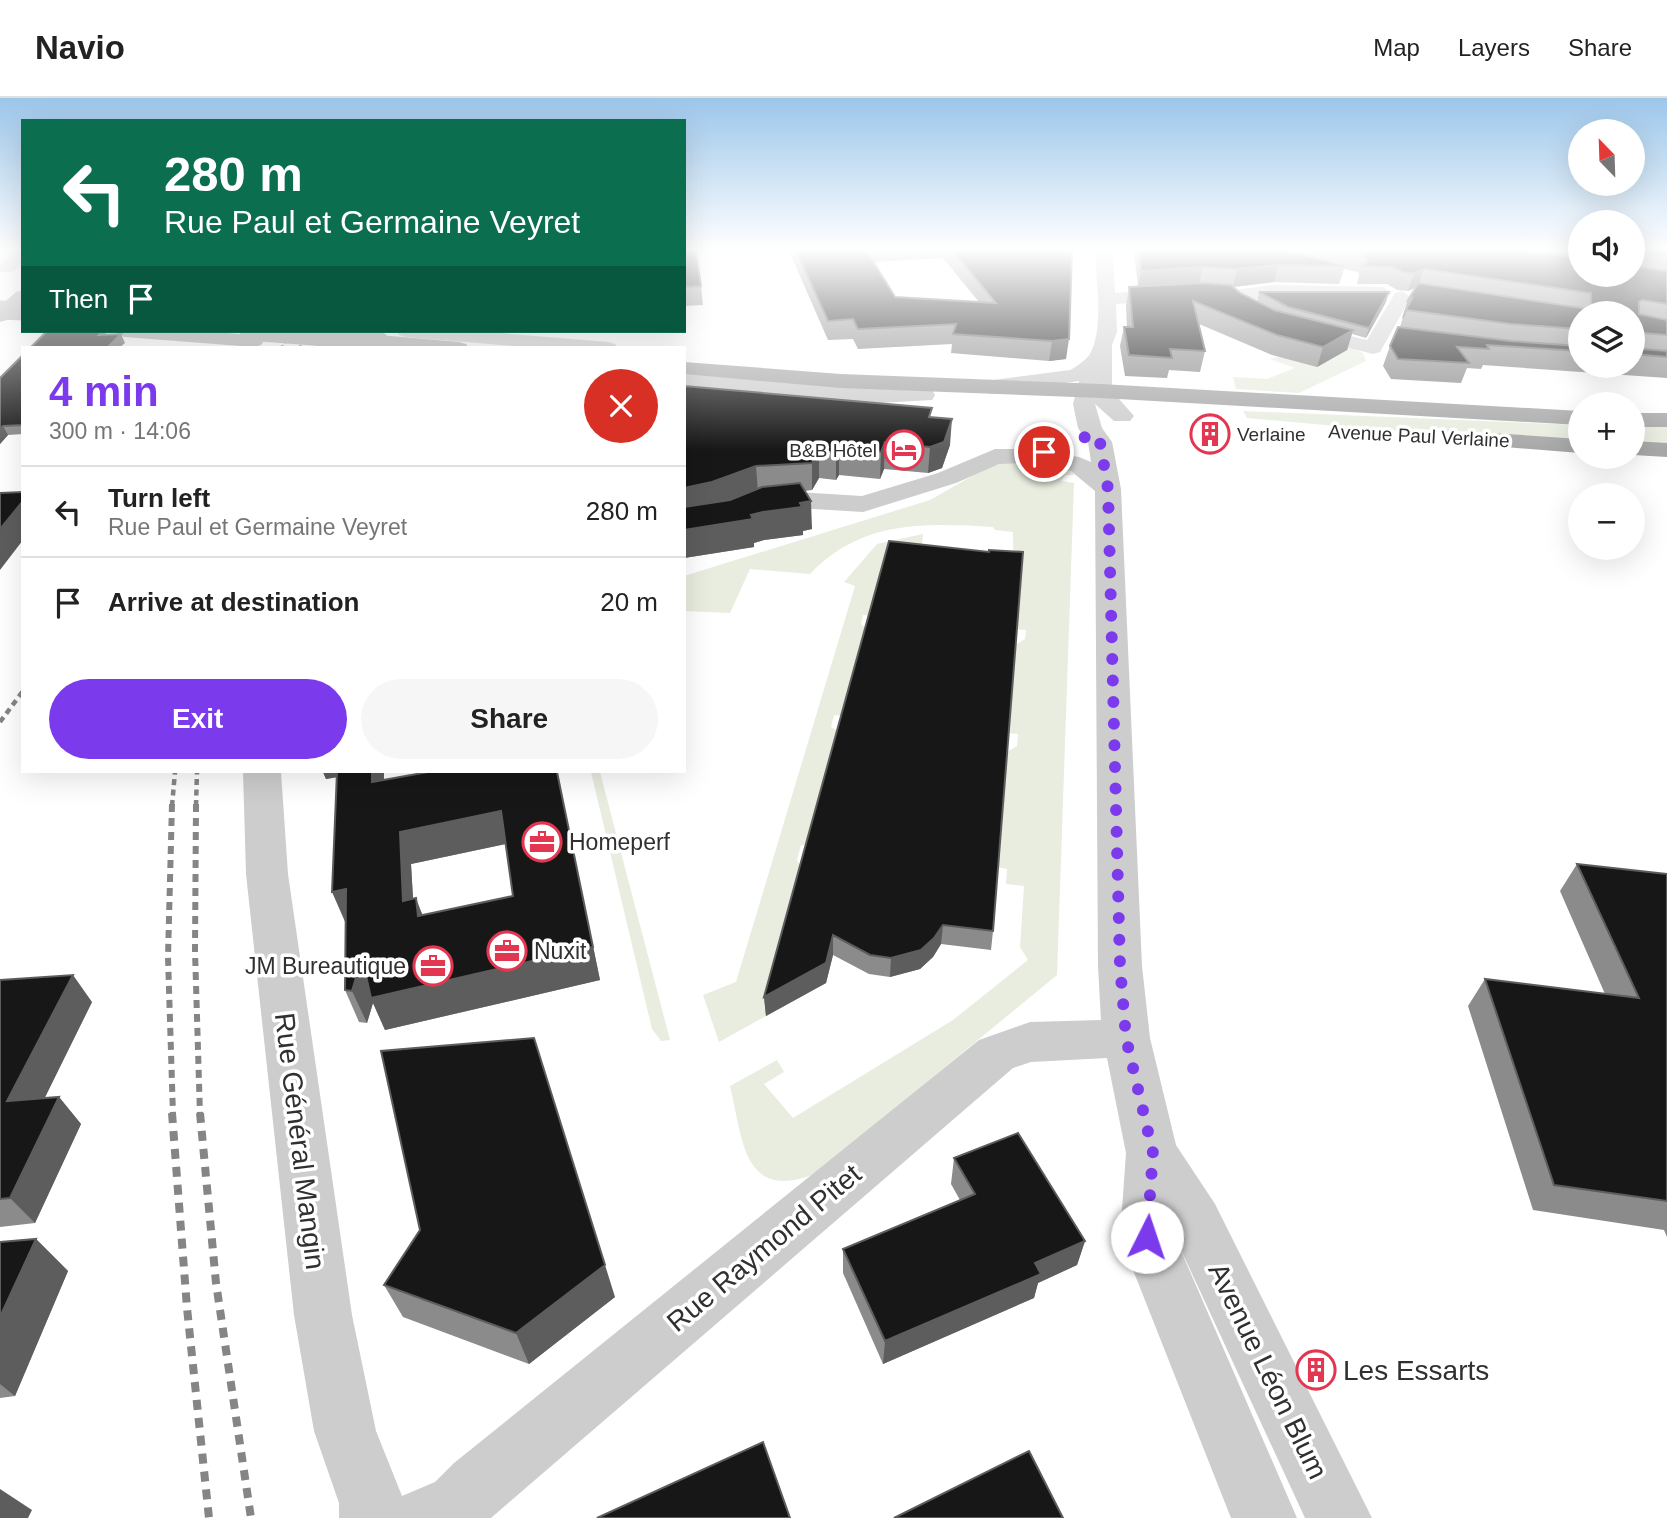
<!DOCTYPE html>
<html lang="en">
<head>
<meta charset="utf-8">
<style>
	body { margin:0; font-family:Helvetica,sans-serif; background:#f6f6f6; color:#222; height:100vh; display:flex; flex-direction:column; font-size:26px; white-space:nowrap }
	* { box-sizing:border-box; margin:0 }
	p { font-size:23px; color:#767676 }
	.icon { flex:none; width:38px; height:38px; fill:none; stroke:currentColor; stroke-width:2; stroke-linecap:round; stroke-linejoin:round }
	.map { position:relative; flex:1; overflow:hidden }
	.sheet { position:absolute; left:21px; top:248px; width:665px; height:427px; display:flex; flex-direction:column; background:#fff; border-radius:0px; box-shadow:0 7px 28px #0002 }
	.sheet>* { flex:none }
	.hud { position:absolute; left:21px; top:21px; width:665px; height:214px; border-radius:0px; box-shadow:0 7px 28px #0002; background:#0b6e4f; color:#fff; overflow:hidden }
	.needle { width:46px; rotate:337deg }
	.controls { position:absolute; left:1568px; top:21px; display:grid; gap:14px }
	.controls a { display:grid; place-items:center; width:77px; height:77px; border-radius:50%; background:#fff; box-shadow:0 7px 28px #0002; font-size:35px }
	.pin { position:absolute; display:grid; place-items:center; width:60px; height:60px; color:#fff; margin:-30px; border:4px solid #fff; border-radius:50%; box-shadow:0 2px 7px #0007 }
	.me { position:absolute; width:77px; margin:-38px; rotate:4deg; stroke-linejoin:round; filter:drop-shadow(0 0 5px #0008) }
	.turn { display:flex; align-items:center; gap:24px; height:147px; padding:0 28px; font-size:32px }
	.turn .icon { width:91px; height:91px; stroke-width:2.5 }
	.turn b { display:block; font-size:49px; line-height:60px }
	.then { display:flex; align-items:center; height:66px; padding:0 28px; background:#0003; gap:14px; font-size:26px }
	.round { display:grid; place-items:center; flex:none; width:74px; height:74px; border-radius:37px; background:#f6f6f6 }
	.headline { display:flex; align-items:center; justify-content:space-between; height:119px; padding:0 28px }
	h1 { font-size:42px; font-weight:600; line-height:52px; color:#7c3aed }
	.cta { display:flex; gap:14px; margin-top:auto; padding:14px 28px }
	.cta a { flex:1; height:80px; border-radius:42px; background:#7c3aed; color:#fff; font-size:28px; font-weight:600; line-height:80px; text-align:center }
	.cta a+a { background:#f6f6f6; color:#222 }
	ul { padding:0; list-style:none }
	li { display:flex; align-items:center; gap:21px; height:91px; padding:0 28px; border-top:2px solid #e0e0e0 }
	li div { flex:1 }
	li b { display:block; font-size:26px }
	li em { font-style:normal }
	header { display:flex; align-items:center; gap:42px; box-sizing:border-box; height:98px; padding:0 35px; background:#fff; border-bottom:2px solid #e0e0e0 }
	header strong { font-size:33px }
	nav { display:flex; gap:38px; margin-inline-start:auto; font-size:24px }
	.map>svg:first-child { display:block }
</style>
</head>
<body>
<header>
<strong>Navio</strong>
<nav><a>Map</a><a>Layers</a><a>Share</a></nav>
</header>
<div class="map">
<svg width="1667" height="1420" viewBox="0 0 1667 1420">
	<rect width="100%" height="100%" fill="#fff"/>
	<path fill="#e8eddf" d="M1322,247L1353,250L1363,255L1366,263L1299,295L1236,291L1233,279L1267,281L1295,270L1270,261Z
		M1243,313L1580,327V342L1370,331L1247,320Z
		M1633,328L1667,329V346L1633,344Z
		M995,365H1027L1072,372L1074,377H1065L1061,383L1074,385L1057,877L815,1076C742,1104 743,1041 730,988L777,962L784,974L764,986L793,1020L953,922L1028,862L1020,849L1024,788L1006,786L1007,771L996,769L1007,654L1017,648L1018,636L1008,635L1015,547L1025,541L1026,532L1014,531L1013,434L995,432L993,429C924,425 861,422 810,476L750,471L730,515L684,513V478L930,402Z
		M923,436L920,463L876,518L863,517L861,526L869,533L846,618L834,617L831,629L841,635L812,748L801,747L797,762L804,775L766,918L719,944L703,897L736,884L855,488L844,484L877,446Z
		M591,674H600L670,942L661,943L652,931Z"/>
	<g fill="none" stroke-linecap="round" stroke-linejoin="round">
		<path fill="#cdcdcd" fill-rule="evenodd" d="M16,153H23V165L12,174H0V166Z
			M1095,153H1113L1115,195L1199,189L1233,192L1274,187L1383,189L1392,195L1383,201L1274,199L1233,204L1199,201L1116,206L1117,234L1112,247V293L1134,318L1130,323H1114L1095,306L1102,330L1112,344L1121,391L1142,868L1150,940L1176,1047L1215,1106L1372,1420H1305L1175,1139L1297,1420H1231L1120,1139L1126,1055L1107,960L1031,964L1013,970L491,1420H339V1405L314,1333L294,1217L246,776L243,674H281L288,776L352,1217L376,1333L402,1398L435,1384L454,1365L979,942L1030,924L1101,922L1098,868L1095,393L1071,373L1024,365L999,366L956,385L863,414L797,410L763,414L731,427L684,435V419L715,414L758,398L797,394L862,398L938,375L995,351H1024L1079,359L1091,364L1088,344L1078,330L1073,306L1079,283L993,296L985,294L982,289L985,284L993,282L1070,272C1076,269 1088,261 1091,254C1104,226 1096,184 1095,153Z
			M1402,193L1411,199L1380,254L1373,256L1292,235L1289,231L1292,227L1299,225L1367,242L1395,195Z
			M396,233H476L608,244L615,246L618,250H538L406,239L399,237Z
			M684,275L878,291L932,292L935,297L932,302L878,305L684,289Z"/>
		<path fill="#a8a8a8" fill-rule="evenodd" d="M23,192V208L7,222L0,224V208L16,194Z
			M115,233H201L254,237L261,239L264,243L261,247L254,249L125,239L118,237Z
			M379,237L459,244L466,246L469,250H391L372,247L369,243L372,239Z
			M684,264L841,276L1101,286L1580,313V327L1101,300L841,290L684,276Z
			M1633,315H1667V329H1633Z
			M1477,334L1580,341V355L1468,346L1465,341L1468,336Z
			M1633,343L1667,345V359L1633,357Z"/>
		<path stroke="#858585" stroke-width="2.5" stroke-dasharray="3.5 2.5" stroke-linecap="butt" d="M281,250L294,233
			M299,250L311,233"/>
		<path stroke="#858585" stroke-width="4.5" stroke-dasharray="6 4.5" stroke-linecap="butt" d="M0,624L23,593
			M172,708L175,674
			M196,708L197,674"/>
		<path stroke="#858585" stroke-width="6" stroke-dasharray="8 6" stroke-linecap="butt" d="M172,706L168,859L173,1017
			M196,706L195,853L200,1017"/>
		<path stroke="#858585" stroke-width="8" stroke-dasharray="10 8" stroke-linecap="butt" d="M172,1015L187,1210L209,1420
			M200,1015L216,1185L251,1420"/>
		<path stroke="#a8a8a8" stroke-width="19" d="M0,212L23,213
			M249,233L379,243"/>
	</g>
	<path fill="#8b8b8b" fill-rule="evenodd" d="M684,153L701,188L703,207L684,208Z
		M789,153H1072L1066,261L1049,263L951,255L952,246L858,251L853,241L828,242ZM943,160L979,204L895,199L873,164Z
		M1134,153H1580V177H1633V153H1667V280L1483,267L1481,271L1467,270L1461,285L1391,281L1383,268L1390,248L1400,229L1408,202L1415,190L1408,193L1397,192L1387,186H1357L1359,177L1358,174L1344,171L1339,186L1274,184L1234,189L1240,195L1257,204L1259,194L1386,204L1366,240L1352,236L1347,252L1317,269L1272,257L1199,226L1205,253L1200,274L1169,272L1167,280L1125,278L1120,248L1124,229H1127L1126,208L1129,189H1138ZM1580,215H1633V268H1580Z
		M23,257V336L8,337L0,346V280Z
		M684,288L932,319L950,347L942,370L928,375L884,371L880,381L839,377L836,382L819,380L812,392L805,393L812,431L803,433V437L764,442L754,445V449L684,460Z
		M889,443L993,833L991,852L941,846L933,859L920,871L890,879L869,876L833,857L826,885L766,918L764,899Z
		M323,674H384V682L557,674L600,882L385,932L373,905L367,925L359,924L345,892L346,825L337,679L326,681ZM506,746L513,798L423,817L413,800L411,766Z
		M1577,766L1667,776V1139L1664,1132L1533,1112L1468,908L1485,881L1605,896L1560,793Z
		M0,882L92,904L44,1000L59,999L81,1026L35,1125L0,1129Z
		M954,1060L1085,1143L1077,1167L1038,1185L1034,1200L883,1266L843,1175V1151L960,1102L951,1086Z
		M420,1132L615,1199L529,1266L403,1219L384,1187Z
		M36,1141L68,1173L15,1298L0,1300V1144Z"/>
	<path fill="#5d5d5d" d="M1641,154L1633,172V169L1638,157Z
		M1278,167L1274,184L1233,189L1237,171Z
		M1203,169L1199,186L1138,191L1141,173Z
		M1424,171L1418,188L1408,193L1414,175Z
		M1389,194L1386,204L1366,240L1369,230Z
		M1412,200L1404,220H1402L1408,202Z
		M1353,232L1347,252L1317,269L1323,249Z
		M103,233H105L108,240L99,237Z
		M1642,235L1637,246H1640L1635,257L1633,248Z
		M121,236L125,245L119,250H107Z
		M1069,241L1066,261L1049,263L1052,243Z
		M952,321L950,347L942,370L928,375L930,349Z
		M3,328L8,337L0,346V331Z
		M885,344L884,371L880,381L881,354Z
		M839,350V377L836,382V355Z
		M819,353V380L812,392V365Z
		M756,368L758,395L684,418V390Z
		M23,403V442L0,472V431Z
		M811,403L812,431L803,433V437L764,442L754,445V449L684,460V432Z
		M323,674H349L350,677L326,681Z
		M372,674H384L383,716L372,684Z
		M557,674L600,882L385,932L373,905L367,925L352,893L362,860L593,849Z
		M501,713L510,745L411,766L415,835L403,803L400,734Z
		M346,791V826L332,794Z
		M416,800L428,832L418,818Z
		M943,827L941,846L933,859L920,871L890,879L891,860Z
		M833,837V857L826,885L766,918L764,899Z
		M73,877L92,904L30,1030L7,1003Z
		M59,999L81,1026L35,1125L10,1100Z
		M36,1141L68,1173L15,1298L0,1286V1219Z
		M1085,1143L1077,1167L1038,1185L1034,1200L883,1266L885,1243L1035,1165Z
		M605,1167L615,1199L529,1266L516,1235Z
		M0,1391L32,1412L28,1420H0Z"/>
	<path fill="#171717" stroke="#5d5d5d" stroke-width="2" fill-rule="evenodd" d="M684,153H696L701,188L684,189Z
		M796,153H867L895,199L996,205L953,153H1072L1069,241L1052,243L953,236L956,226L858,231L853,221L828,223Z
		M1139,153H1290L1344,168L1278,167L1237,171L1203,169L1141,173Z
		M1349,153H1527L1580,160V177H1633V168L1667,173V206L1642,202L1639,204V216L1667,222V237L1642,235L1640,237V246H1634L1633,250L1667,253V259L1633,256V215H1580V231L1511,226L1406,212L1412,200L1408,202L1418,185L1588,211L1591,208V195L1424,171L1414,175L1403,174L1393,169L1362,168L1368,164L1363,157Z
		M1633,153H1667V158L1641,154L1638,157H1633Z
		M1203,185L1231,187L1240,195L1274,212L1353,232L1323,249L1277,237L1193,203L1205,253L1170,251L1172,260L1129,257L1124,229H1133L1129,189Z
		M1259,194H1389L1369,230L1288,209Z
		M1398,229L1511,243L1580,248V253L1487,247L1489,251L1457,249L1469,265L1398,261L1390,248Z
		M73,233H103L99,237L121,236L107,250H30L46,234Z
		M23,257V327L3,328L0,331V280Z
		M684,288L932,310L929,319L952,321L944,344L930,349L885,344L881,354L839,350L836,355L819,353L812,365L756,368L712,384L684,390Z
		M800,385L811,403L800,405L802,409L763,414L751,417L753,421L684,432V409L730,402L762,389Z
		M23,394V403L0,431V395Z
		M889,443L989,454V452L1023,454L993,833L943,827L934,840L921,852L891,860L870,857L833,837L826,865L764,899Z
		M337,674H372V684L428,674H557L593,849L371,900L362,860L352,893L345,892L346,791L332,794ZM501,713L513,798L418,818L416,800L403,803L400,734Z
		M1577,766L1667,776V1103L1554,1087L1485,881L1639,900Z
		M73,877L7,1003L59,999L10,1100L0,1101V882Z
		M534,940L605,1167L516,1235L384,1187L420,1132L381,953Z
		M1018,1035L1085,1143L1035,1165L1041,1176L885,1243L843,1151L975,1096L954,1060Z
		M36,1141L0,1219V1144Z
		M763,1344L790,1420H597Z
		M1029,1353L1063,1420H894Z"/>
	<linearGradient id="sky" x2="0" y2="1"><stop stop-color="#9cc6ea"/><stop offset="0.43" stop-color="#fff"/><stop offset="1" stop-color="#fff" stop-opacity="0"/></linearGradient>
	<rect width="1667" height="352" fill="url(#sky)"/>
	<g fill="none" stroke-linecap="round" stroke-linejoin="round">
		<path stroke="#7c3aed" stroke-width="12" stroke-dasharray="0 21.6" d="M1044,354L1094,336L1100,344L1108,391L1120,868L1126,940L1153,1055L1147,1139"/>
	</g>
	<defs>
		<g id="building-ring" transform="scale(2.0125)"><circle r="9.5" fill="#fff" stroke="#e33651" stroke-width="1.5"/><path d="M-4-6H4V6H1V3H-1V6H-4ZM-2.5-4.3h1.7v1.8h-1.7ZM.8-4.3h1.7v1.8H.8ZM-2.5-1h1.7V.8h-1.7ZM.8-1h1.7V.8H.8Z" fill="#e33651"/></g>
		<g id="hotel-ring" transform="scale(2.0125)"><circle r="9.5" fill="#fff" stroke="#e33651" stroke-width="1.5"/><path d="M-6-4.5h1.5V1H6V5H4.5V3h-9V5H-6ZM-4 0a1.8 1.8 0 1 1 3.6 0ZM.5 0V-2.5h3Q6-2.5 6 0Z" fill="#e33651"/></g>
		<g id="office-ring" transform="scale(2.0125)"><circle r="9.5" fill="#fff" stroke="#e33651" stroke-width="1.5"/><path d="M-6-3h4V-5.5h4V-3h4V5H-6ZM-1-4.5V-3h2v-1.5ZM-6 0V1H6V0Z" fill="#e33651"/></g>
	</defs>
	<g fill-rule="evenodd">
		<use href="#building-ring" x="1210" y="336"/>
		<use href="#hotel-ring" x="904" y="352"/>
		<use href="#office-ring" x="542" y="744"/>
		<use href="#office-ring" x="507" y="853"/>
		<use href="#office-ring" x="433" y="868"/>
		<use href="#building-ring" x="1316" y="1272"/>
	</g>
	<g text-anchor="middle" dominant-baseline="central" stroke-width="7" stroke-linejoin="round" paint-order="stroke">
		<g font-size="19" fill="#303030" stroke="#fff" text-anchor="start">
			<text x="1237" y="336">Verlaine</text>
			<text x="877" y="352" text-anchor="end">B&amp;B Hôtel</text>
		</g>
		<g font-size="19" fill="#303030" stroke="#fff">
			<text transform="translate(1419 338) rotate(3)">Avenue Paul Verlaine</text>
		</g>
		<g font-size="23" fill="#303030" stroke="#fff" text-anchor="start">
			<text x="569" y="744">Homeperf</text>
			<text x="534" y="853">Nuxit</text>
			<text x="406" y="868" text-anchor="end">JM Bureautique</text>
		</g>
		<g font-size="28" fill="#303030" stroke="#fff">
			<text transform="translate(300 1043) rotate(83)">Rue Général Mangin</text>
			<text transform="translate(764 1150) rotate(-40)">Rue Raymond Pitet</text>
			<text transform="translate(1268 1273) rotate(64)">Avenue Léon Blum</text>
		</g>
		<g font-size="28" fill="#303030" stroke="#fff" text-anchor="start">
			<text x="1343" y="1272">Les Essarts</text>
		</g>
	</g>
</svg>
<div class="controls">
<a><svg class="needle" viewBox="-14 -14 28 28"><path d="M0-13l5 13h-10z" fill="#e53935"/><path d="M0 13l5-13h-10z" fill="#767676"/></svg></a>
<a><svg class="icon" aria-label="sound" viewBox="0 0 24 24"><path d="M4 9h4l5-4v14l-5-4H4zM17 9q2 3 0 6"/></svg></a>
<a><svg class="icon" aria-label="layers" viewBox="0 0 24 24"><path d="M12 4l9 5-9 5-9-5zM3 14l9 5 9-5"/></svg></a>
<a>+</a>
<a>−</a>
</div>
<div class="pin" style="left:1044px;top:354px;background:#d93025"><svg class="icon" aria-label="arrive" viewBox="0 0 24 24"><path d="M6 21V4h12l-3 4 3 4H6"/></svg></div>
<svg class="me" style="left:1147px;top:1139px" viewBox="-20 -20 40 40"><circle r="19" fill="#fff"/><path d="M0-13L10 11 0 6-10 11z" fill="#7c3aed"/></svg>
<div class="hud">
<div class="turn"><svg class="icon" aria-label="left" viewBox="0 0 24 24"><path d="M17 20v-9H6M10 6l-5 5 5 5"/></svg><div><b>280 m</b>Rue Paul et Germaine Veyret</div></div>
<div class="then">Then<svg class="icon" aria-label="arrive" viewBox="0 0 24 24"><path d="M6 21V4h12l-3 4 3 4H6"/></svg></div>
</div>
<section class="sheet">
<div class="headline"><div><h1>4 min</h1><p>300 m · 14:06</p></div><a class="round" style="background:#d93025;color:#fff"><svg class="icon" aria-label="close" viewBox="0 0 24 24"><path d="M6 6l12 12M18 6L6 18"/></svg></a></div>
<ul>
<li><svg class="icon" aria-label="left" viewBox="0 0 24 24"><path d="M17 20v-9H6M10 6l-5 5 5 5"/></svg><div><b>Turn left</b><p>Rue Paul et Germaine Veyret</p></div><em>280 m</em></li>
<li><svg class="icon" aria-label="arrive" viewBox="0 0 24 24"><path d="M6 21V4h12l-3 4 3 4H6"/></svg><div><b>Arrive at destination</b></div><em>20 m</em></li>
</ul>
<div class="cta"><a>Exit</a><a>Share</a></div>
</section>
</div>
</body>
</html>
